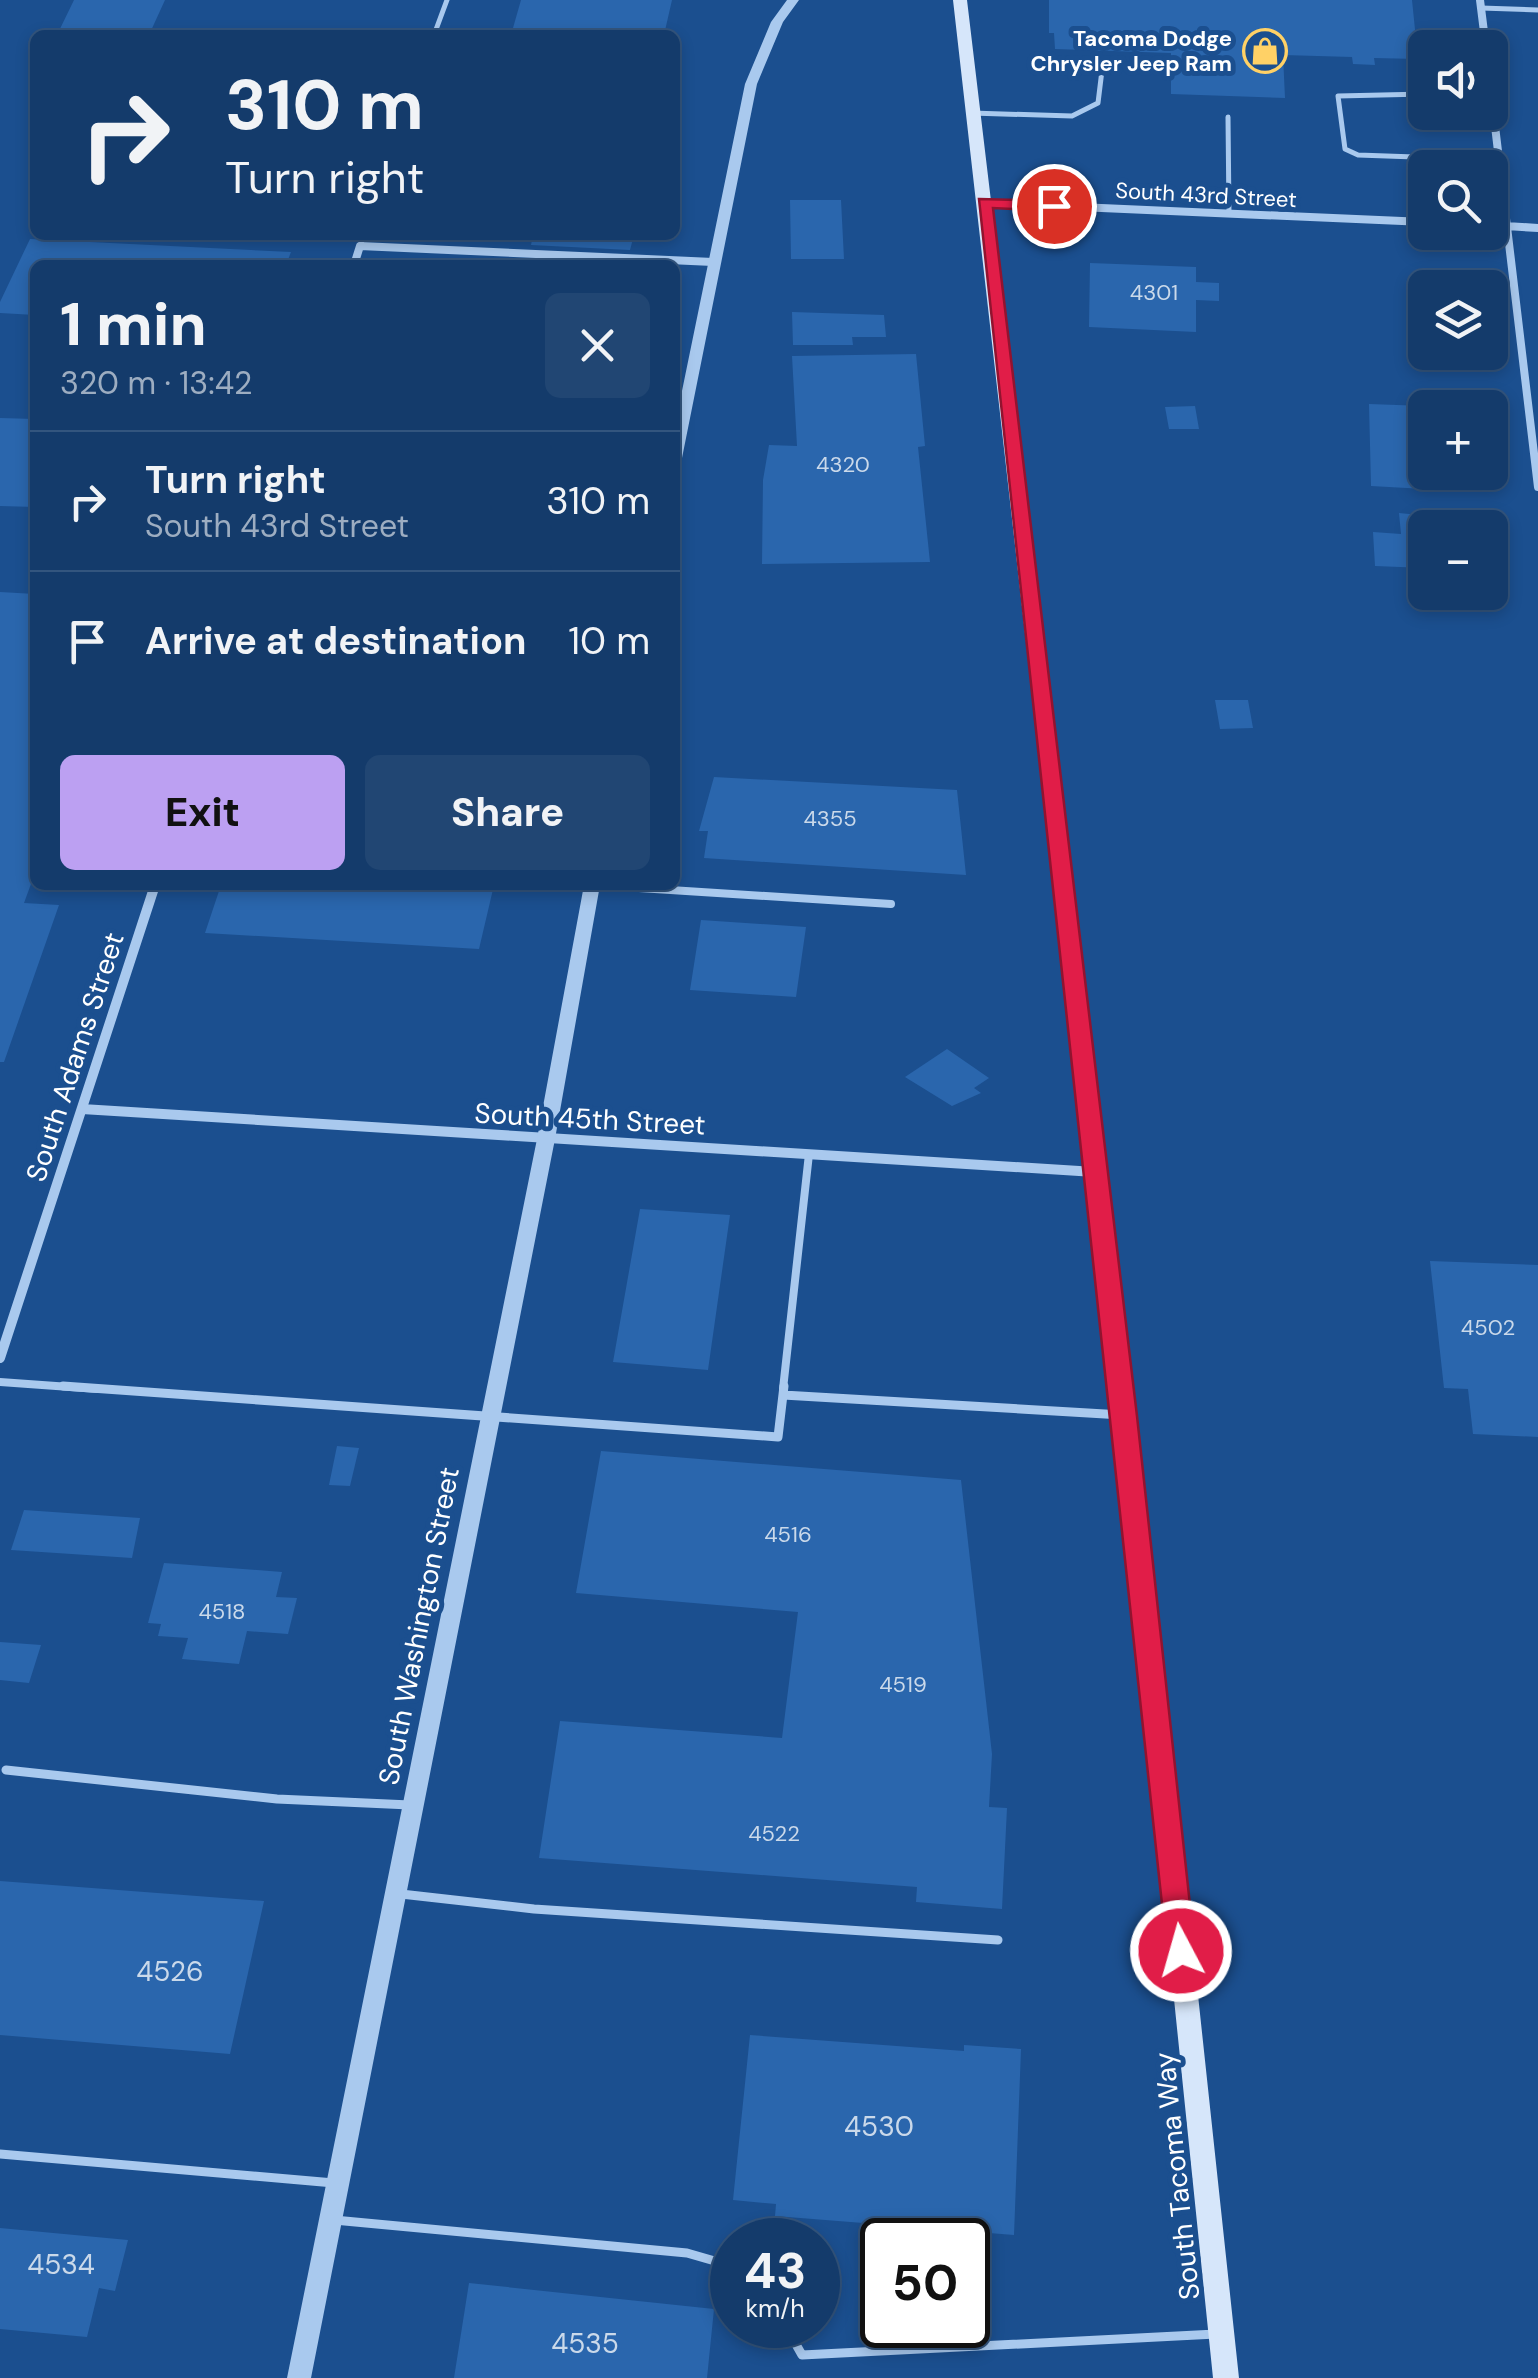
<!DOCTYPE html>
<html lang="en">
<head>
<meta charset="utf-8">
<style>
	body { margin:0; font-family:"DM Sans",sans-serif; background:#214673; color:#f1f3f6; height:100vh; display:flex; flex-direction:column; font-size:38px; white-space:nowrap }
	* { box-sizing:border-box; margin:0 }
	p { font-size:32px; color:#9dadc1 }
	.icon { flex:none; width:55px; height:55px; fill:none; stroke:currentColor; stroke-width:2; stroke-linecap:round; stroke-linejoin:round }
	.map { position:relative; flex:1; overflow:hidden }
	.sheet { position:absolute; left:30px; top:260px; width:650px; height:630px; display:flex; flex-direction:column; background:#143b6b; border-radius:15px; box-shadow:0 5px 15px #0003,0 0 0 2px #33557e }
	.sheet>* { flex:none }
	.hud { position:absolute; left:30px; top:30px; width:650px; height:210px; border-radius:15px; box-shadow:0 5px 15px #0003,0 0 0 2px #33557e; background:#143b6b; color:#f1f3f6; overflow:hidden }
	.fabs { position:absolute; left:1408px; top:30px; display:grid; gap:20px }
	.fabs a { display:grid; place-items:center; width:100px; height:100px; border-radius:15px; background:#143b6b; box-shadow:0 5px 15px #0003,0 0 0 2px #33557e; font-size:50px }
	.speed { position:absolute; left:710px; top:2218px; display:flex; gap:20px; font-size:50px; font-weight:700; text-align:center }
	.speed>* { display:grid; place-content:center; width:130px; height:130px; border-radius:50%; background:#143b6b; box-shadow:0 5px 15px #0003,0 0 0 2px #33557e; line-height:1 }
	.speed small { font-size:25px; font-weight:400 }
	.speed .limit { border:5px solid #111; border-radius:15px; background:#fff; color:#111 }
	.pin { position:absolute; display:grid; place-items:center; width:85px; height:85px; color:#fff; margin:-42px; border:5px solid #fff; border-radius:50%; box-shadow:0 2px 10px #0007 }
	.me { position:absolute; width:110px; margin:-55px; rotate:354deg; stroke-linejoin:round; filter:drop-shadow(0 0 8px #0008) }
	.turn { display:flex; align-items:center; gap:35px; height:210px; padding:0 30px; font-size:45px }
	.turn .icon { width:130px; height:130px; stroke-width:2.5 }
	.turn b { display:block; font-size:70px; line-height:85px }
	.round { display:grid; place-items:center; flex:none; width:105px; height:105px; border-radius:15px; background:#214673 }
	.overview { display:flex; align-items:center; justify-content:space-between; height:170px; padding:0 30px }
	h1 { font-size:60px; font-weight:800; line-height:75px }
	.button { display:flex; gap:20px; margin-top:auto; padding:20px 30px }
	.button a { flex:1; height:115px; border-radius:15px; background:#bca0f2; color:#111; font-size:40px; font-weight:800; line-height:115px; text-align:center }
	.button a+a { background:#214673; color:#f1f3f6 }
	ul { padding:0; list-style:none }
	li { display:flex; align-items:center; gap:30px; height:140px; padding:0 30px; border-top:2px solid #33557e }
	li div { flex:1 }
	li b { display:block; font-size:38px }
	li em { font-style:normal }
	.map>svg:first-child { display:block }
</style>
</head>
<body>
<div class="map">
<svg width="1538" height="2378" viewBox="0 0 1538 2378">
	<rect width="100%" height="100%" fill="#1b4f8f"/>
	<path fill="#2a66ad" d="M74,0H165L149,35H57Z
		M521,0H672L664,35H511Z
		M1049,0H1412L1418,59L1374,58L1375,65L1353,64L1352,57L1283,55L1285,98L1171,94V53L1055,49L1054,33H1049Z
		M790,200H841L844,259H791Z
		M533,235H634L630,250L531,245Z
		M30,239L291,252L286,265H35V315L0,313V302Z
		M1090,263L1196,267V282L1219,283V301L1196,300V332L1089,327Z
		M792,312L884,315L886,337H852L853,345H793Z
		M916,354L925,446L918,447L930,562L762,564L763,480L769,445L797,446L792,356Z
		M1369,404L1425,406V472H1458L1460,491L1371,486Z
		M1195,406L1199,429H1169L1165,407Z
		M0,418L35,419V507L0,506Z
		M1399,513L1482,521L1483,528H1425V568L1375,566L1373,532L1401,534Z
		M0,592L35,594V873L24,903L59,905L4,1062H0Z
		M1215,700H1248L1253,728L1220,729Z
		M714,777L957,790L966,875L704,858L708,831H699Z
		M221,885H494L479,949L205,933Z
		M701,920L806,927L796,997L690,990Z
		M947,1049L989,1078L974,1088L981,1093L952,1106L905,1077Z
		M640,1209L730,1215L708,1370L613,1362Z
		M1430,1261L1538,1265V1437L1473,1434L1468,1389L1444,1388Z
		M337,1446L359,1448L350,1486L329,1485Z
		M601,1451L961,1480L992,1754L989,1807L1007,1808L1002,1909L916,1902L917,1887L539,1858L560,1721L782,1738L798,1612L576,1593Z
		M24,1510L140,1518L132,1558L11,1550Z
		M164,1563L282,1572L276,1597L297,1598L288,1634L247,1631L239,1664L182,1659L188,1638L158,1636L161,1624L148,1623Z
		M0,1642L41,1645L29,1683L0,1680Z
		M0,1881L264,1901L230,2054L0,2035Z
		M750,2035L964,2051V2045L1021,2049L1014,2235L775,2216L776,2204L733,2200Z
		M0,2228L128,2240L115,2291L99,2288L87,2337L0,2329Z
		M469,2283L714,2309L707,2378H454Z"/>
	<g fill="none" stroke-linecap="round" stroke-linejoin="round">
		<path stroke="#a9c9ee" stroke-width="5" d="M1481,8L1538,10
			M434,35L447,0
			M971,113L1072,116L1098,103L1103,62
			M1228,117L1229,214
			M1415,157L1358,155L1345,149L1338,96L1425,94
			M360,246L364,235"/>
		<path stroke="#a9c9ee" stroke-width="8" d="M592,885L891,904
			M0,1382L98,1389
			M783,1389L809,1154"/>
		<path stroke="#a9c9ee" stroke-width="9" d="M63,1386L778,1437L784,1386
			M783,1395L1122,1415
			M6,1770L277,1799L410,1805
			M401,1894L534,1909L998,1940
			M0,2154L334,2183
			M334,2220L687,2253L732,2266
			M785,2325L802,2355L1216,2334"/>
		<path stroke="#a9c9ee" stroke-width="8" d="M1480,0L1486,48
			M1490,84L1538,487
			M985,203L1425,222
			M1490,225L1538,228
			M354,265L360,246L713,262"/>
		<path stroke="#a9c9ee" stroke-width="10" d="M82,1109L1095,1172
			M0,1358L155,885"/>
		<path fill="#a9c9ee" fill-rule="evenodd" d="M787,0H799L783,22L757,84L682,458L675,462V425L745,84L771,22Z
			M584,885H600L555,1139L311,2378H287L537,1139Z"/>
		<path fill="#d6e6fa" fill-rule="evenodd" d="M953,0H967L1136,1416L1239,2378H1213L1114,1416Z"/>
	</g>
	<path fill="#e11d48" stroke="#92132f" stroke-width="2.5" d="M979,199L1054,201L1063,206L1054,211L993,208L1137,1416L1195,1951L1191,1960L1181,1963L1171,1960L1167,1951Z"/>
	<defs>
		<g id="shop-ring" transform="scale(2.25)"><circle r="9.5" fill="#1b4f8f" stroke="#ffd166" stroke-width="1.5"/><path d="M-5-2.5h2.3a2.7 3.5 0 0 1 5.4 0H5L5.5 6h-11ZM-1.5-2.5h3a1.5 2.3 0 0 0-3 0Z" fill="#ffd166"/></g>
	</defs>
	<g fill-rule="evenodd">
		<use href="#shop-ring" x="1265" y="51"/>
	</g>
	<g text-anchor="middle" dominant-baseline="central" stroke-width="10" stroke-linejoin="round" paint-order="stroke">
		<g font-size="22" font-weight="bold" fill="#fff" stroke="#1b4f8f" text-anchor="end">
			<text x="1232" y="38">Tacoma Dodge<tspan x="1232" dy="25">Chrysler Jeep Ram</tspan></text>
		</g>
		<g font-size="22" fill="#fff" stroke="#1b4f8f">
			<text transform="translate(1206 195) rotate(3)">South 43rd Street</text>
		</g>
		<g font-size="22" fill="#cad9ea">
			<text x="1154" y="292">4301</text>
			<text x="843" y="464">4320</text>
			<text x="830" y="818">4355</text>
			<text x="1488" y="1327">4502</text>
			<text x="788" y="1534">4516</text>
			<text x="222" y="1611">4518</text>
			<text x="903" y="1684">4519</text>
			<text x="774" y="1833">4522</text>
		</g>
		<g font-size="28" fill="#fff" stroke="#1b4f8f">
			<text transform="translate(75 1057) rotate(-72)">South Adams Street</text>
			<text transform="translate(590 1119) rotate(3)">South 45th Street</text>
			<text transform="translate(419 1626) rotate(-79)">South Washington Street</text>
			<text transform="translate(1177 2176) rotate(-96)">South Tacoma Way</text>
		</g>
		<g font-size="28" fill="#cad9ea">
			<text x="170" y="1971">4526</text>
			<text x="879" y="2126">4530</text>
			<text x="61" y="2264">4534</text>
			<text x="585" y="2343">4535</text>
		</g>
	</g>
</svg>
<div class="fabs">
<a><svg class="icon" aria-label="sound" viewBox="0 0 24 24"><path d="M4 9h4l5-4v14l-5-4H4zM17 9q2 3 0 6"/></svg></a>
<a><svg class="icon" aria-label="search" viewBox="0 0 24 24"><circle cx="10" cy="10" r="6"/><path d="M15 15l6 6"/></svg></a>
<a><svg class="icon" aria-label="layers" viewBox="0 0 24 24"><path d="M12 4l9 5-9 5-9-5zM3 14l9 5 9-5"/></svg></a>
<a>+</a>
<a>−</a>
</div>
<div class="speed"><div>43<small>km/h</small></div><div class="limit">50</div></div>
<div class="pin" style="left:1054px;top:206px;background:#d93025"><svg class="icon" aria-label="arrive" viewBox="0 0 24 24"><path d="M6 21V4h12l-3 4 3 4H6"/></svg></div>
<svg class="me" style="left:1181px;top:1951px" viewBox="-20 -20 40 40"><circle r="17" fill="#e11d48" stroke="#fff" stroke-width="3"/><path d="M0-11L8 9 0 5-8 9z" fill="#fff"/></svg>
<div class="hud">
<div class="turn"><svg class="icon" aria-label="right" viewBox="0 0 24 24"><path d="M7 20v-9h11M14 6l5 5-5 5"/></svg><div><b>310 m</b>Turn right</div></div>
</div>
<section class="sheet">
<div class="overview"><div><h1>1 min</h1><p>320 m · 13:42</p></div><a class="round"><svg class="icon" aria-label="close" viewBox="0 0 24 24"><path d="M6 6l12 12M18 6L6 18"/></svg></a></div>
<ul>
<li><svg class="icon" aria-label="right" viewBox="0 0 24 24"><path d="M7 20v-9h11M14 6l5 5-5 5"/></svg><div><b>Turn right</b><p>South 43rd Street</p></div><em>310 m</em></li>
<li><svg class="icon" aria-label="arrive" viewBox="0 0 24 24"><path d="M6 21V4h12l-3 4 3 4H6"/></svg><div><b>Arrive at destination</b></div><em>10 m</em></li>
</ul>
<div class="button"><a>Exit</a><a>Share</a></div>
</section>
</div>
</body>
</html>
